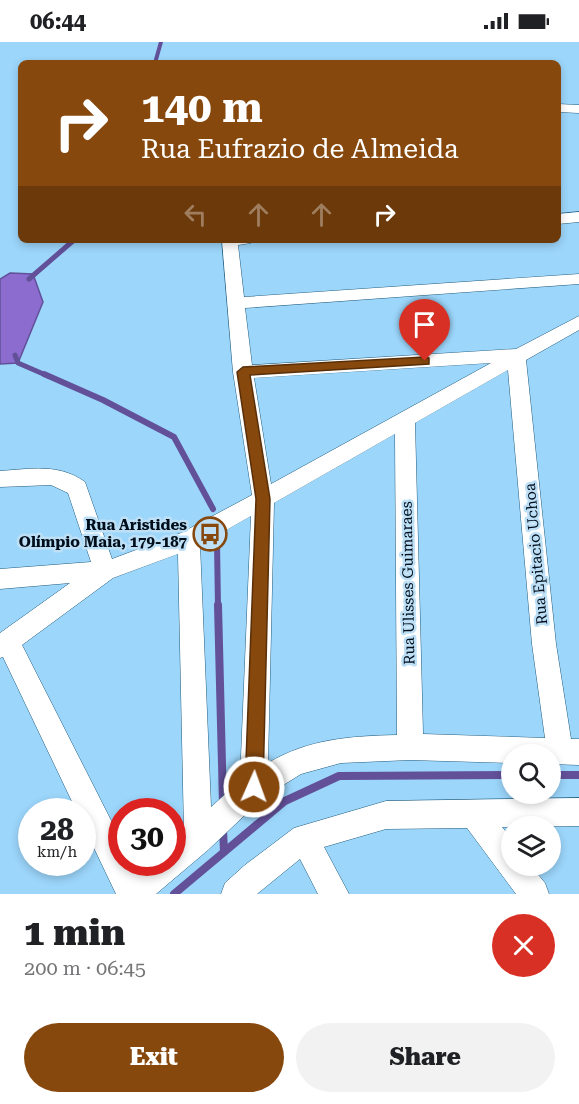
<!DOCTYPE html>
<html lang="en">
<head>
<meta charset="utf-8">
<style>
	body { margin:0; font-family:"Roboto Serif",serif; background:#f2f2f2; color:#202124; height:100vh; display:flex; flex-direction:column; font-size:22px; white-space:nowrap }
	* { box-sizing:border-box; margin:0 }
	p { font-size:20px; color:#757577 }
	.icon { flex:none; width:33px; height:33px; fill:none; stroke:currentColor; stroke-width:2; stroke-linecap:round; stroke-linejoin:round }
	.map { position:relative; height:852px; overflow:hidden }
	.sheet { display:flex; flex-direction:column; background:#fff; flex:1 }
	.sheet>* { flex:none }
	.guide { position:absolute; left:18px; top:18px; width:543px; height:183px; border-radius:9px; box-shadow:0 3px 9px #0003; background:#87480d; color:#fff; overflow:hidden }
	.controls { position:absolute; left:501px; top:702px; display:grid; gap:12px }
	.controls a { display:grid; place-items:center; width:60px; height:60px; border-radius:50%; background:#fff; box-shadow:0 3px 9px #0003; font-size:30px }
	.speed { position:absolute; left:18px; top:756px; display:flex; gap:12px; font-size:30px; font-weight:700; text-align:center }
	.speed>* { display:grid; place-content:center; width:78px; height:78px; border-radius:50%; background:#fff; box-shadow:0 3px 9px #0003; line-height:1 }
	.speed small { font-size:15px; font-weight:400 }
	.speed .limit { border:9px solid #d22; background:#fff; color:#111 }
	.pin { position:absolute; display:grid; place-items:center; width:51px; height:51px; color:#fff; margin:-62px -26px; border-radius:50% 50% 50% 0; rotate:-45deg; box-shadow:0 0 6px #0007 }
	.pin .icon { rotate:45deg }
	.me { position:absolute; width:66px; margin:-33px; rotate:2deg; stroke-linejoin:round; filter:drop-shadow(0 0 4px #0008) }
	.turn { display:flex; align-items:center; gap:21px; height:126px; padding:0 24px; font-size:27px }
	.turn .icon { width:78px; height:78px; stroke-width:2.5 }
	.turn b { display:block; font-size:42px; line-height:51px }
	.lanes { display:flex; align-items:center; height:57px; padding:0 24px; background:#0003; justify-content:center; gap:30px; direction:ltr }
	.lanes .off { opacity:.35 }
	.round { display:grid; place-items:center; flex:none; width:63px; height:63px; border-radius:32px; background:#f2f2f2 }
	.summary { display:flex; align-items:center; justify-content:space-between; height:102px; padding:0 24px }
	h1 { font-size:36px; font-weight:800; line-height:45px }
	.button { display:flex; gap:12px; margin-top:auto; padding:12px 24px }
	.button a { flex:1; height:69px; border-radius:36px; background:#87480d; color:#fff; font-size:24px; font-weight:800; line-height:69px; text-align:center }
	.button a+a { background:#f2f2f2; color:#202124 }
	.status { display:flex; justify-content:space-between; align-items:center; height:42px; padding:0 30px; background:#fff; direction:ltr }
	.status svg { height:16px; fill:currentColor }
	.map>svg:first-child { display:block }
</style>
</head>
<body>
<div class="status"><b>06:44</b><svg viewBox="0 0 49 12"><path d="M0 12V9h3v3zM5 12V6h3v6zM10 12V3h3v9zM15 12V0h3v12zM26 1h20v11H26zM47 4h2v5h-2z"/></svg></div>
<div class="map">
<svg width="579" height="852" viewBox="0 0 579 852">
	<rect width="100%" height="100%" fill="#9cd6fb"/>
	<path fill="#8c6ccf" stroke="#625099" stroke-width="1.5" d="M10,231L33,232L43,260L18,321L0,322V237Z"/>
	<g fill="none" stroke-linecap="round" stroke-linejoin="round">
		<path stroke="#625099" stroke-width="4" d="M155,21L161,0"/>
		<path stroke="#625099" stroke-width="5" d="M29,237L74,198
			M15,313L18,321L48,334"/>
		<path stroke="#625099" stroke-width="6" d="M44,332L103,358L174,395L213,467
			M217,501L218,565"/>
		<path stroke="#625099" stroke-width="8" d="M218,563L223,762
			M550,733H579
			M223,787L224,810
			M174,852L285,759L339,734L512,733"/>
		<g stroke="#225c7c" stroke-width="1">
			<path id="minor" d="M558,62L579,63V71L558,70Z
				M579,170V180L558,182V172Z
				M222,198H253L251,201L238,203L244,255L579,232V242L245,266L252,323L516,307L579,274V288L526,318L556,602L571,697H579V723L550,722V712H512V721L410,718L341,721L301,732L264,755L208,808L156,852H116L82,781V770H77L3,615L0,616V591L70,541L0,547V527L91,520L68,451L51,443L0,445V429C30,427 59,421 85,440L112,517L181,491L252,453L233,330ZM491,321L271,442L254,336ZM508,328L532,602L545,696L423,692L415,381ZM395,392L397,693C351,694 308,697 268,721L274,461ZM251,474L240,739L211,765L200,503ZM178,512L184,789L172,799V820H148L137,830L132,820H122V800L22,603L113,536Z
				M579,756V784L502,785L512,797V824H531L545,841L549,852H516L467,786L386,787L324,805L349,852H318L300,817L257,852H221L225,841L245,823L294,786L386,759Z"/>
		</g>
		<use href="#minor" fill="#fff" fill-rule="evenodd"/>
	</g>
	<path fill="#87480d" stroke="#582f08" stroke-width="1.5" d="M425,315L429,316V322L250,333L270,457L263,745L260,752L254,754L248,752L245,745L256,457L237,330L243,325Z"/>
	<defs>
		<g id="bus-ring" transform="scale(1.725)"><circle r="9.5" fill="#bee0f6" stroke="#87480d" stroke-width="1.5"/><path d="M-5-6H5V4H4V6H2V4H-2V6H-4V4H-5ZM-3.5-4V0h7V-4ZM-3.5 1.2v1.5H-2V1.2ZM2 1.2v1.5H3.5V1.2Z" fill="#87480d"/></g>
	</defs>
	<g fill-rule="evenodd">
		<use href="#bus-ring" x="210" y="492"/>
	</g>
	<g text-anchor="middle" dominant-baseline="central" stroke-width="5" stroke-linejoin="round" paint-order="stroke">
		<g font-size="15" font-weight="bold" fill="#000e1b" stroke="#bee0f6" text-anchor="end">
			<text x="187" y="483">Rua Aristides<tspan x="187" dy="17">Olímpio Maia, 179-187</tspan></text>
		</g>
		<g font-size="15" fill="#000e1b" stroke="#bee0f6">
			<text transform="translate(536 512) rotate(-95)">Rua Epitacio Uchoa</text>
			<text transform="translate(408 541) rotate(-91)">Rua Ulisses Guimaraes</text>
		</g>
	</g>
</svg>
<div class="controls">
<a><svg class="icon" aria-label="search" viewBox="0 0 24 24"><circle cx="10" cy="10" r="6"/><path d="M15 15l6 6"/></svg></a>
<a><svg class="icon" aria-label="layers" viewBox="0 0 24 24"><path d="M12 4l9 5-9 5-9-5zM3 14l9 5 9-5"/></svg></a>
</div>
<div class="speed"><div>28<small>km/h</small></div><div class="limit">30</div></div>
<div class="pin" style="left:425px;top:319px;background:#d93025"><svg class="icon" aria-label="arrive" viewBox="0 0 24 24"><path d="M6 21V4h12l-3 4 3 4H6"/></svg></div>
<svg class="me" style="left:254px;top:745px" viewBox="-20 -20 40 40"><circle r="17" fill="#87480d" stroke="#fff" stroke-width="3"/><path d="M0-11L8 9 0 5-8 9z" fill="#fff"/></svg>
<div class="guide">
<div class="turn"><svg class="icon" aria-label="right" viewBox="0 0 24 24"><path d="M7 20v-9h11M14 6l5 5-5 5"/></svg><div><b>140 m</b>Rua Eufrazio de Almeida</div></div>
<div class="lanes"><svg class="icon off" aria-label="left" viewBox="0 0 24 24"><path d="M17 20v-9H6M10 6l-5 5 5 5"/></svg><svg class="icon off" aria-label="ahead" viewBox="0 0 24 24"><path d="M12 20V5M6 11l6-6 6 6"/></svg><svg class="icon off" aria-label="ahead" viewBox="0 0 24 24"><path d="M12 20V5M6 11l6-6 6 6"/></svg><svg class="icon" aria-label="right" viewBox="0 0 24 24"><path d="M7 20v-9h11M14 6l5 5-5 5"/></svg></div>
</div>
</div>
<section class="sheet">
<div class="summary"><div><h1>1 min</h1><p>200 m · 06:45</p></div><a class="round" style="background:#d93025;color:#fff"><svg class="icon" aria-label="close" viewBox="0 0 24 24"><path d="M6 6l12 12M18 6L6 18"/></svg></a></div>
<div class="button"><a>Exit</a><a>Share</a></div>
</section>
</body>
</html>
